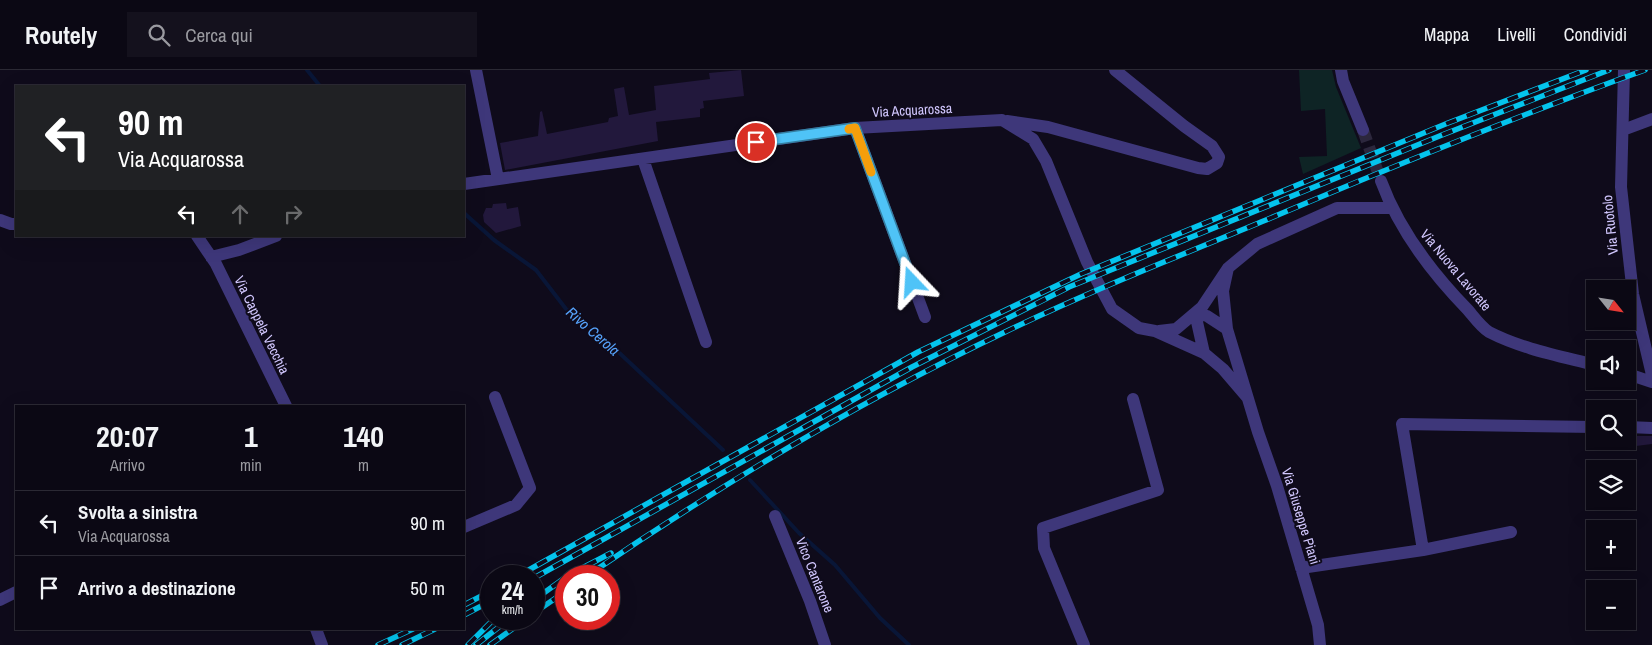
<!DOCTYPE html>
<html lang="it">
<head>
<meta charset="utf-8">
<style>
	body { margin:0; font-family:"Archivo Narrow",sans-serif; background:#14111d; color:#f1f3f6; height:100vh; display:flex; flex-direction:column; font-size:19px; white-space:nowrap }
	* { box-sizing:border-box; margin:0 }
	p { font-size:16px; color:#9a9aa0 }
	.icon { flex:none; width:28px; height:28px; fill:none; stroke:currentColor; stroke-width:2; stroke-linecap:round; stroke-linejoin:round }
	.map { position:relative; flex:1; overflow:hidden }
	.panel { position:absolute; left:15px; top:335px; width:450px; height:225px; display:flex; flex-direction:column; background:#0b0814; border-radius:0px; box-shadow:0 5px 20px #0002,0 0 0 1px #2b2934 }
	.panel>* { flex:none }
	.top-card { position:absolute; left:15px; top:15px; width:450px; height:152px; border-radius:0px; box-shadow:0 5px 20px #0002,0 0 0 1px #2b2934; background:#202124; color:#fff; overflow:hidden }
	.needle { width:32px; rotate:120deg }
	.controls { position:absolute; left:1586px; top:210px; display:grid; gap:10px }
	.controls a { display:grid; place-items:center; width:50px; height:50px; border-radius:0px; background:#0b0814; box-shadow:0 5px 20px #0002,0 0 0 1px #2b2934; font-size:25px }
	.speed { position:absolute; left:480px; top:495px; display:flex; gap:10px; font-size:25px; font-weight:700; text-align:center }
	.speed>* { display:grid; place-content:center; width:65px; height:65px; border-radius:50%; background:#0b0814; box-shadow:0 5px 20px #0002,0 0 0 1px #2b2934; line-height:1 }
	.speed small { font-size:12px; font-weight:400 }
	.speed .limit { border:8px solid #d22; background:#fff; color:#111 }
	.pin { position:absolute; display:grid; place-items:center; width:42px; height:42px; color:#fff; margin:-21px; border:2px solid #fff; border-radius:50%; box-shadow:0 1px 5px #0007 }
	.me { position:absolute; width:55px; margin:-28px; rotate:340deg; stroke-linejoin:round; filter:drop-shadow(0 0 4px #0008) }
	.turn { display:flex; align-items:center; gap:18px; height:105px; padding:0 20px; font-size:22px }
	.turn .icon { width:65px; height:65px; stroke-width:2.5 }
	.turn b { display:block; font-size:35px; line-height:42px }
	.lanes { display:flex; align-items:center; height:48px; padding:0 20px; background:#0003; justify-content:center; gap:25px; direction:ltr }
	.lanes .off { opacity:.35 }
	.eta { display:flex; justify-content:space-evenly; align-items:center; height:85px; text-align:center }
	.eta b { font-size:30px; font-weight:700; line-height:35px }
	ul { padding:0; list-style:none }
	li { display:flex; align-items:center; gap:15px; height:65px; padding:0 20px; border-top:1px solid #2b2934 }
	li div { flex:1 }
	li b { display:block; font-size:19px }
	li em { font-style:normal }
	header { display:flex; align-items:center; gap:30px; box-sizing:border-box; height:70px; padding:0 25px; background:#0b0814; border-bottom:1px solid #2b2934 }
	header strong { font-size:24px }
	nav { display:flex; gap:28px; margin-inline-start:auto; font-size:18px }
	.search { width:350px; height:45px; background:#14111d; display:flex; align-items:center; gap:12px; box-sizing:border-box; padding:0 18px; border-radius:0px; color:#9a9aa0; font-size:19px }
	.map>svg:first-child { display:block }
</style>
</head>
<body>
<header>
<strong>Routely</strong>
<div class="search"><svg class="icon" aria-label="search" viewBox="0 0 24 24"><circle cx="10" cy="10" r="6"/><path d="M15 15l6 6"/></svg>Cerca qui</div>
<nav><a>Mappa</a><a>Livelli</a><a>Condividi</a></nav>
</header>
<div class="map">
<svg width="1652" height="575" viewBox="0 0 1652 575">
	<rect width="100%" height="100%" fill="#0f0b1b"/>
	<path fill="#0e2425" d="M1299,0H1332L1336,17L1361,78L1303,104L1299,87L1327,86L1325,39L1301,41Z"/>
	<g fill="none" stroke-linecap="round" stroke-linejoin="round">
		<path stroke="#091637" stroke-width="4" d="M307,0L320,16
			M464,143L494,170L536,200L566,239L597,262L723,380
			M750,410L799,463L835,495L880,548L909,575"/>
	</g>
	<path fill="#22183c" d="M741,0L744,26L703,31L704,38L700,39V47L656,52L658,71L505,100L500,73L538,66L540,42L542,41L547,64L608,52L609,48L618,46L614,19L624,17L629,45L656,40L654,16L710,9L709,3Z
		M506,133L507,139L518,137L521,156L496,163L484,152L483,145L486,138H492L493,134Z
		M1628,366H1652V374L1628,377Z"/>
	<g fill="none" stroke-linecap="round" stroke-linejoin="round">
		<path stroke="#2c273d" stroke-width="12" stroke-dasharray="12 6" stroke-linecap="butt" d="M1363,60L1381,111"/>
		<path stroke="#3e377a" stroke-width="12" d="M476,0L498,109
			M1341,0L1343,11L1363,60
			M1624,0L1621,117L1633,224L1652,305
			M1007,51L1048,57L1198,98L1207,99L1217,93L1219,87L1212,76L1184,56L1115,0
			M855,58L925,247
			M1623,60L1652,49
			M643,89L706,272
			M1381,111C1399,160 1431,202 1468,240C1474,247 1481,257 1489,262C1522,279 1560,286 1595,295
			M464,114L855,58L1002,50L1033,69L1046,91L1087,192L1112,239L1139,258L1155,261L1204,283L1223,299L1247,327
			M0,150L11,154H16
			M197,166L216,194L286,336
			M211,187L239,180L276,166
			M1228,198L1223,221L1227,259L1258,362L1277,416L1318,555L1320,575
			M1195,243L1204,283
			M1195,243L1207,246L1227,259
			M1159,261L1176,259L1202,237L1228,198L1257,174L1337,138H1391
			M1628,304L1652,312
			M1628,357L1652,358
			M775,446L810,531L825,575
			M464,457L516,435L530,418L495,327
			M1423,480L1402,354L1595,357
			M1301,498L1423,480L1511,462
			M0,530L16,522
			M316,559L322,575
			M1084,575L1044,478L1043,458L1158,420L1133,329"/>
		<g stroke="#04c4ed" stroke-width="5.5">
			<path id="rail" d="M518,506L918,282L1081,204L1448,53L1586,0
				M567,506L611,483
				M587,506C720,415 860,331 1005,262C1090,221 1179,186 1266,150C1391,97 1517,46 1645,0
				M534,508L912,297L1069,217L1442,65L1609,0
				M534,530L566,507
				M464,535L491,521
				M534,543L566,521
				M464,545L491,531
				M378,575L413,559
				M402,575L435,559
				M468,575L494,549
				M476,575L509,549
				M490,575L526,549"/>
		</g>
		<use href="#rail" stroke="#0f0b1b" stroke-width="4" stroke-dasharray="11" stroke-linecap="butt"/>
	</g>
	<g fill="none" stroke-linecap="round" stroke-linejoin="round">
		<g stroke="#337fa1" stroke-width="12">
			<path id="route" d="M756,72L855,58L912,212"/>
		</g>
		<use href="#route" stroke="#4fc3f7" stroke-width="9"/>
		<path stroke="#f59e0b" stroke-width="9" d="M849,59L855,58L871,102"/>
	</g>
	<g text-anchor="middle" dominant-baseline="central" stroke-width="4" stroke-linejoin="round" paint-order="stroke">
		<g font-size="14" fill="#d1c7fe" stroke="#0f0b1b">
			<text transform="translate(912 40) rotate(-3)">Via Acquarossa</text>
			<text transform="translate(1610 155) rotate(-96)">Via Ruotolo</text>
			<text transform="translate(1456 200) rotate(50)">Via Nuova Lavorate</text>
			<text transform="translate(262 255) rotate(64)">Via Cappela Vecchia</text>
			<text transform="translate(1301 446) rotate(73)">Via Giuseppe Piani</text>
			<text transform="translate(815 505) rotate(68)">Vico Cantarone</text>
		</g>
		<g font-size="15" font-style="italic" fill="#56a3fc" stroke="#0f0b1b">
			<text transform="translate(593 261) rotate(41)">Rivo Cerola</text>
		</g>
	</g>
</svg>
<div class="controls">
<a><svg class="needle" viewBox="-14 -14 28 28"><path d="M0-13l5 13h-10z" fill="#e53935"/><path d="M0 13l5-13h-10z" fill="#9a9aa0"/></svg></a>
<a><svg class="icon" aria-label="sound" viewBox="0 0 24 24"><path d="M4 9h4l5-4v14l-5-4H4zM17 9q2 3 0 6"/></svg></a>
<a><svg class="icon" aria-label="search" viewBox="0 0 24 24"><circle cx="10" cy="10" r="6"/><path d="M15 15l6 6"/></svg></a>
<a><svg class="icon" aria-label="layers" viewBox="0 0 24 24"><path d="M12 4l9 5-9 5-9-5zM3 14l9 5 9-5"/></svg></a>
<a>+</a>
<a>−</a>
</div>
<div class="speed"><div>24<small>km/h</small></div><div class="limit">30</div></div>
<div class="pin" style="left:756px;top:72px;background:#d93025"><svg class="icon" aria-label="arrive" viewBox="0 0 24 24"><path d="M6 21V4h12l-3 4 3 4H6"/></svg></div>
<svg class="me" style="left:912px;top:212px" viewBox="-20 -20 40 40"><path d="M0-17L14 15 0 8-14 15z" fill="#4fc3f7" stroke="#fff" stroke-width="4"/></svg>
<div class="top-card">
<div class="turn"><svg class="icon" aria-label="left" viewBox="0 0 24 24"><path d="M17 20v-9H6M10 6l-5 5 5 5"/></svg><div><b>90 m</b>Via Acquarossa</div></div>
<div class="lanes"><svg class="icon" aria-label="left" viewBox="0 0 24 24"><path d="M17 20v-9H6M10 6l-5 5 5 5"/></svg><svg class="icon off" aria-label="ahead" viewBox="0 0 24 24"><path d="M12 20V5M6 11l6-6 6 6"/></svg><svg class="icon off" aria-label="right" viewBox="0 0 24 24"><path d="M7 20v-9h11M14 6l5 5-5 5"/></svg></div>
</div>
<section class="panel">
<div class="eta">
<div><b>20:07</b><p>Arrivo</p></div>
<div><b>1</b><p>min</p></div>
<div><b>140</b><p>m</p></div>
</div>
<ul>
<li><svg class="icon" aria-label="left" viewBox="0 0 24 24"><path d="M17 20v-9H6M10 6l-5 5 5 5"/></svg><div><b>Svolta a sinistra</b><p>Via Acquarossa</p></div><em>90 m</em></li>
<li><svg class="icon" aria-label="arrive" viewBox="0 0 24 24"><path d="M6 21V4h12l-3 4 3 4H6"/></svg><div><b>Arrivo a destinazione</b></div><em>50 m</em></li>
</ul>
</section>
</div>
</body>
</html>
